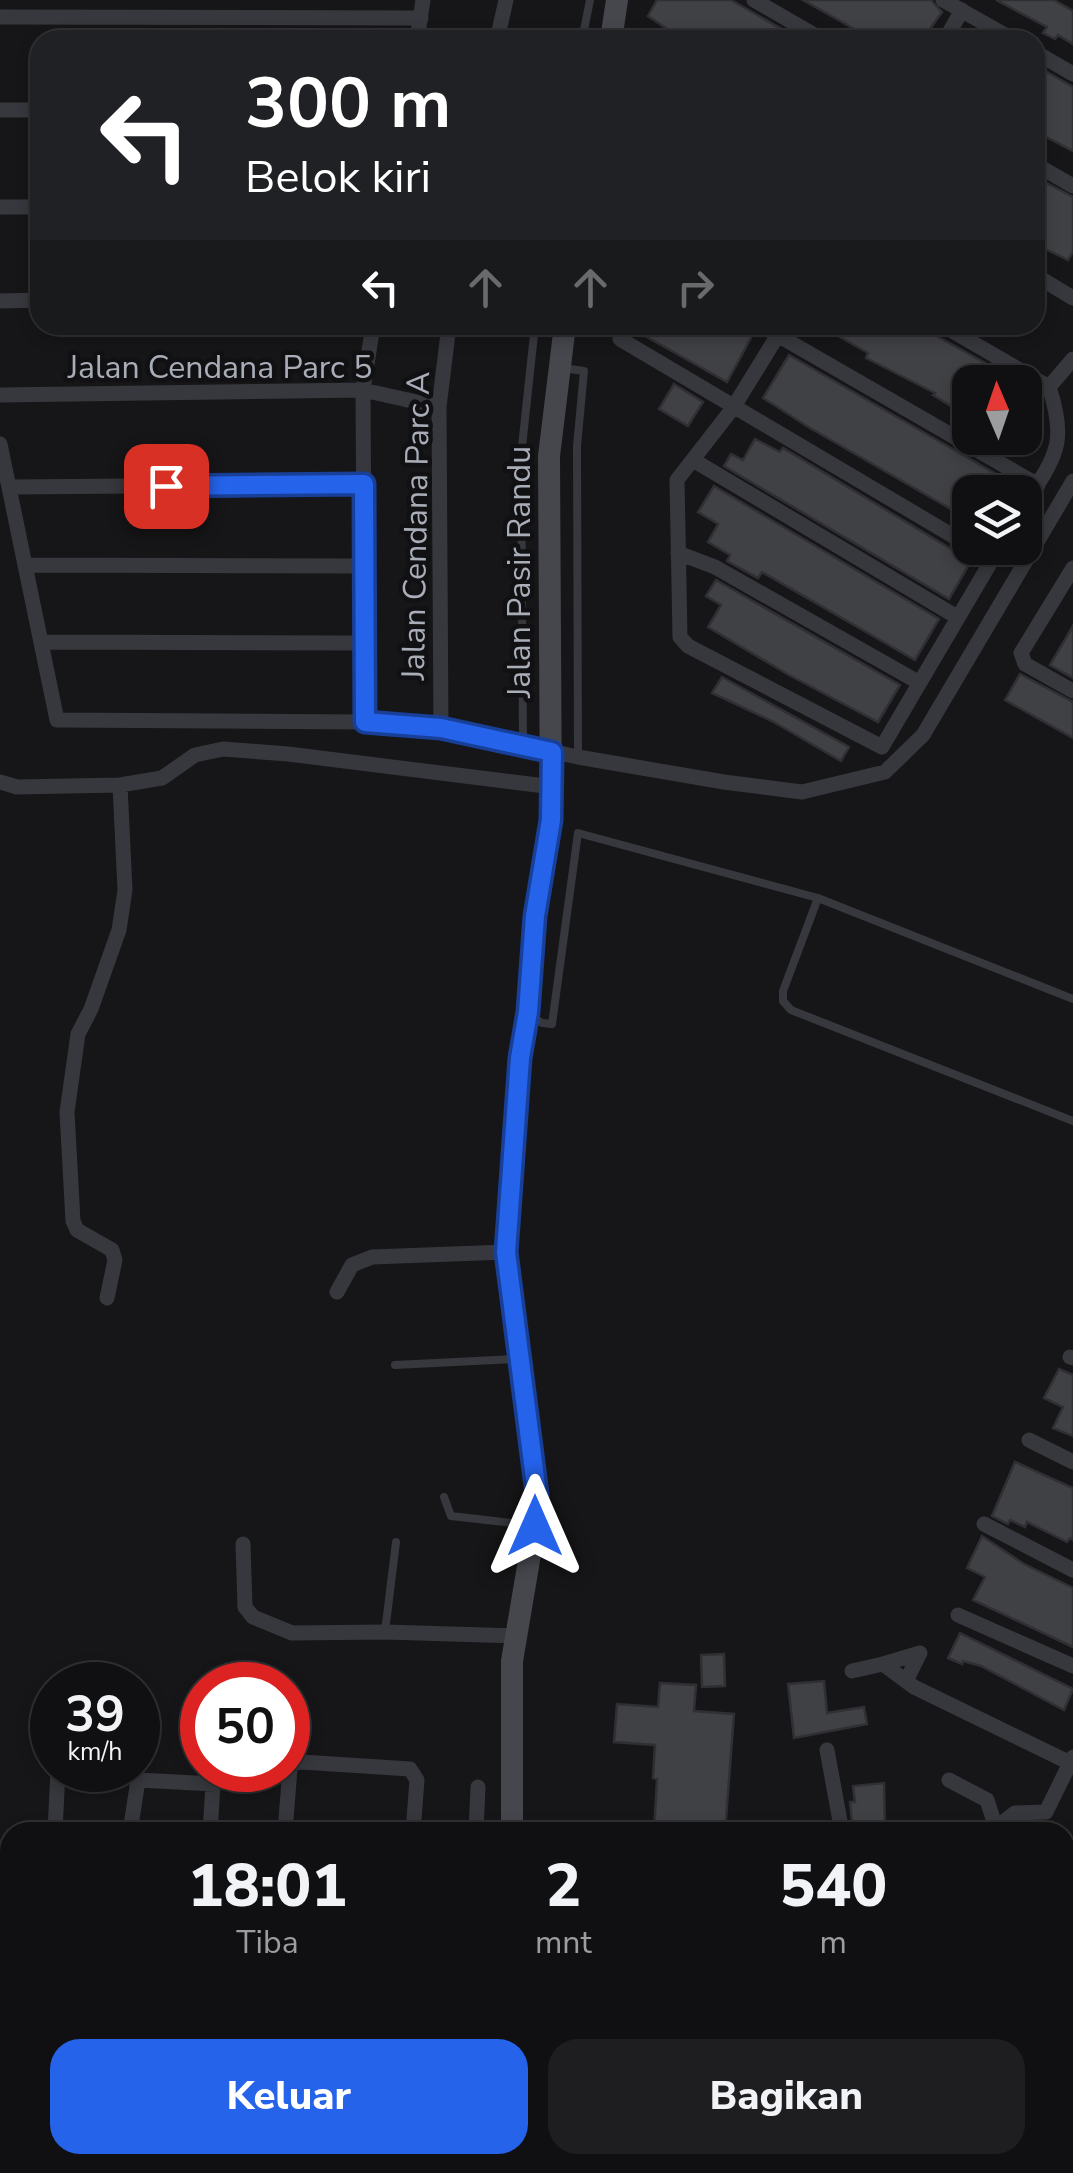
<!DOCTYPE html>
<html lang="id">
<head>
<meta charset="utf-8">
<style>
	body { margin:0; font-family:"Nunito Sans",sans-serif; background:#1e1e20; color:#f1f3f6; height:100vh; display:flex; flex-direction:column; font-size:38px; white-space:nowrap }
	* { box-sizing:border-box; margin:0 }
	p { font-size:32px; color:#9c9d9f }
	.icon { flex:none; width:55px; height:55px; fill:none; stroke:currentColor; stroke-width:2; stroke-linecap:round; stroke-linejoin:round }
	.map { position:relative; flex:1; overflow:hidden }
	.details { position:absolute; left:0px; top:1822px; width:1075px; height:352px; display:flex; flex-direction:column; background:#101012; border-radius:30px 30px 0 0; box-shadow:0 5px 15px #0003,0 0 0 2px #303032 }
	.details>* { flex:none }
	.top-card { position:absolute; left:30px; top:30px; width:1015px; height:305px; border-radius:30px; box-shadow:0 5px 15px #0003,0 0 0 2px #303032; background:#202124; color:#fff; overflow:hidden }
	.needle { width:65px; rotate:358deg }
	.fabs { position:absolute; left:952px; top:365px; display:grid; gap:20px }
	.fabs a { display:grid; place-items:center; width:90px; height:90px; border-radius:20px; background:#101012; box-shadow:0 5px 15px #0003,0 0 0 2px #303032; font-size:50px }
	.speed { position:absolute; left:30px; top:1662px; display:flex; gap:20px; font-size:50px; font-weight:700; text-align:center }
	.speed>* { display:grid; place-content:center; width:130px; height:130px; border-radius:50%; background:#101012; box-shadow:0 5px 15px #0003,0 0 0 2px #303032; line-height:1 }
	.speed small { font-size:25px; font-weight:400 }
	.speed .limit { border:15px solid #d22; background:#fff; color:#111 }
	.pin { position:absolute; display:grid; place-items:center; width:85px; height:85px; color:#fff; margin:-42px; border-radius:20px; box-shadow:0 5px 15px #0006 }
	.me { position:absolute; width:110px; margin:-55px; rotate:0deg; stroke-linejoin:round; filter:drop-shadow(0 0 8px #0008) }
	.turn { display:flex; align-items:center; gap:35px; height:210px; padding:0 50px; font-size:45px }
	.turn .icon { width:130px; height:130px; stroke-width:2.5 }
	.turn b { display:block; font-size:70px; line-height:85px }
	.lanes { display:flex; align-items:center; height:95px; padding:0 50px; background:#0003; justify-content:center; gap:50px; direction:ltr }
	.lanes .off { opacity:.35 }
	.eta { display:flex; justify-content:space-evenly; align-items:center; height:170px; text-align:center }
	.eta b { font-size:60px; font-weight:800; line-height:70px }
	.cta { display:flex; gap:20px; margin-top:auto; padding:20px 50px }
	.cta a { flex:1; height:115px; border-radius:30px; background:#2563eb; color:#fff; font-size:40px; font-weight:800; line-height:115px; text-align:center }
	.cta a+a { background:#1e1e20; color:#f1f3f6 }
	.map>svg:first-child { display:block }
</style>
</head>
<body>
<div class="map">
<svg width="1073" height="2173" viewBox="0 0 1073 2173">
	<rect width="100%" height="100%" fill="#161618"/>
	<path fill="#404145" stroke="#303034" stroke-width="2.5" d="M657,0H731L801,40H684L648,16Z
		M803,0H931L942,12L922,40H863L853,35L856,30Z
		M996,0H1054L1073,11V44L1058,35L1055,39L1043,33L1047,27Z
		M1035,65L1073,87V151L1035,131Z
		M1035,177L1073,197V252L1068,260L1035,244Z
		M654,325H741L753,334L727,382L647,337Z
		M819,325H917L1019,382H970V418L933,395L935,393L866,358L868,353Z
		M789,355L1010,482L1004,492H970V520L810,428L763,398Z
		M674,384L703,402L688,426L659,409Z
		M755,439L780,452L783,448L971,561L949,599L724,466L731,454L743,460Z
		M714,486L939,619L915,660L762,572L758,578L727,561L730,555L708,542L718,524L698,512Z
		M716,580L900,685L878,722L789,675L708,627L721,605L706,596Z
		M1073,626V678L1050,665Z
		M1020,674L1073,702V738L1005,700Z
		M722,677L849,747L841,761L772,721L712,693Z
		M1059,1369L1073,1375V1436L1053,1428L1063,1407L1044,1398Z
		M1015,1462L1073,1488V1540L1070,1538L1067,1542L1027,1522L1025,1527L1010,1520L1008,1524L992,1516Z
		M982,1536L1024,1564L1073,1588V1647L973,1600L985,1577L967,1568Z
		M960,1633L1073,1689L1064,1710L981,1666L963,1661L962,1664L948,1658Z
		M724,1654L725,1686L702,1687L701,1655Z
		M824,1681L827,1713L864,1707L867,1724L794,1738L788,1684Z
		M660,1683L696,1685L694,1711L734,1714L725,1832H654L657,1779L653,1778L655,1745L614,1742L617,1704L658,1707Z
		M884,1783L885,1832H853L850,1802H855L853,1786Z"/>
	<g fill="none" stroke-linecap="round" stroke-linejoin="round">
		<path stroke="#37383d" stroke-width="8" d="M582,40L590,0
			M563,368L584,371L577,446L578,757
			M523,744L521,456L535,325
			M818,898L783,991V1001L791,1010L1073,1121
			M533,1017L542,1023L552,1024L578,833L818,898L1073,999
			M395,1365L514,1359
			M444,1497L451,1516L530,1525
			M385,1632L396,1542"/>
		<path stroke="#37383d" stroke-width="15" d="M754,0L823,40
			M943,0L1014,40
			M0,17L421,18
			M417,40L423,0
			M497,40L506,0
			M636,40H637
			M945,40L962,10
			M1035,52L1073,74
			M0,110H40
			M1035,164L1073,186
			M0,207H40
			M1035,275L1073,298
			M0,301L40,300
			M760,325L1038,485
			M784,325L733,408L677,480L680,637L688,646L882,747L999,548
			M942,325L1049,387
			M620,339L970,546
			M0,395L363,390L439,407
			M0,444L57,720L365,722L441,728L578,757L724,782L802,792L885,772L923,735L1073,481
			M693,460L957,617
			M9,487L364,484
			M1025,505C1055,456 1068,444 1049,387L1073,359
			M678,553L715,567L918,682
			M25,565L364,566
			M1073,568L1021,653L1025,664L1073,691
			M41,642L365,643
			M365,722L363,390L373,325
			M441,728L439,407L449,325
			M0,782L17,787L120,785L162,778L195,755L223,749L288,754L553,787
			M337,1292L352,1265L372,1257L506,1252
			M107,1298L115,1260L112,1250L77,1230L73,1221L67,1112L78,1034L91,1009L119,930L125,890L120,785
			M1070,1357L1073,1358
			M1029,1440L1073,1462
			M984,1524L1073,1570
			M243,1544L245,1607L253,1617L292,1633L385,1632L515,1636
			M958,1615L1073,1666
			M852,1671L883,1664
			M906,1681L920,1653L883,1664L914,1687L1070,1763
			M827,1750L842,1832
			M949,1780L987,1800L996,1828
			M55,1832L58,1770
			M130,1832L138,1780L214,1784
			M210,1832L214,1770
			M285,1832L290,1768L294,1763L302,1762L410,1769L417,1780L413,1832
			M476,1832L478,1787
			M997,1832L996,1828L1015,1813L1046,1812L1073,1757
			M0,1912L10,1903
			M0,1977L10,1978
			M713,2165L718,2173"/>
		<path stroke="#37383d" stroke-width="20" d="M1065,2070L1073,2068
			M792,2173L807,2165"/>
		<path stroke="#45474d" stroke-width="22" d="M611,40L617,0
			M512,1832V1661L535,1525L537,1494L506,1252L520,1058L528,1012L535,916L551,820L549,456L565,325
			M475,2173L476,2165"/>
	</g>
	<g fill="none" stroke-linecap="round" stroke-linejoin="round">
		<g stroke="#184099" stroke-width="25">
			<path id="route" d="M166,486L364,484L365,722L441,728L552,752L551,820L535,916L528,1012L520,1058L506,1252L537,1494L535,1526"/>
		</g>
		<use href="#route" stroke="#2563eb" stroke-width="18"/>
	</g>
	<g text-anchor="middle" dominant-baseline="central" stroke-width="9" stroke-linejoin="round" paint-order="stroke">
		<g font-size="32" fill="#a8adb8" stroke="#111113">
			<text x="220" y="367">Jalan Cendana Parc 5</text>
			<text transform="translate(416 526) rotate(-89)">Jalan Cendana Parc A</text>
			<text transform="translate(519 572) rotate(-90)">Jalan Pasir Randu</text>
		</g>
	</g>
</svg>
<div class="fabs">
<a><svg class="needle" viewBox="-14 -14 28 28"><path d="M0-13l5 13h-10z" fill="#e53935"/><path d="M0 13l5-13h-10z" fill="#9c9d9f"/></svg></a>
<a><svg class="icon" aria-label="layers" viewBox="0 0 24 24"><path d="M12 4l9 5-9 5-9-5zM3 14l9 5 9-5"/></svg></a>
</div>
<div class="speed"><div>39<small>km/h</small></div><div class="limit">50</div></div>
<div class="pin" style="left:166px;top:486px;background:#d93025"><svg class="icon" aria-label="arrive" viewBox="0 0 24 24"><path d="M6 21V4h12l-3 4 3 4H6"/></svg></div>
<svg class="me" style="left:535px;top:1526px" viewBox="-20 -20 40 40"><path d="M0-17L14 15 0 8-14 15z" fill="#2563eb" stroke="#fff" stroke-width="4"/></svg>
<div class="top-card">
<div class="turn"><svg class="icon" aria-label="left" viewBox="0 0 24 24"><path d="M17 20v-9H6M10 6l-5 5 5 5"/></svg><div><b>300 m</b>Belok kiri</div></div>
<div class="lanes"><svg class="icon" aria-label="left" viewBox="0 0 24 24"><path d="M17 20v-9H6M10 6l-5 5 5 5"/></svg><svg class="icon off" aria-label="ahead" viewBox="0 0 24 24"><path d="M12 20V5M6 11l6-6 6 6"/></svg><svg class="icon off" aria-label="ahead" viewBox="0 0 24 24"><path d="M12 20V5M6 11l6-6 6 6"/></svg><svg class="icon off" aria-label="right" viewBox="0 0 24 24"><path d="M7 20v-9h11M14 6l5 5-5 5"/></svg></div>
</div>
<section class="details">
<div class="eta">
<div><b>18:01</b><p>Tiba</p></div>
<div><b>2</b><p>mnt</p></div>
<div><b>540</b><p>m</p></div>
</div>
<div class="cta"><a>Keluar</a><a>Bagikan</a></div>
</section>
</div>
</body>
</html>
